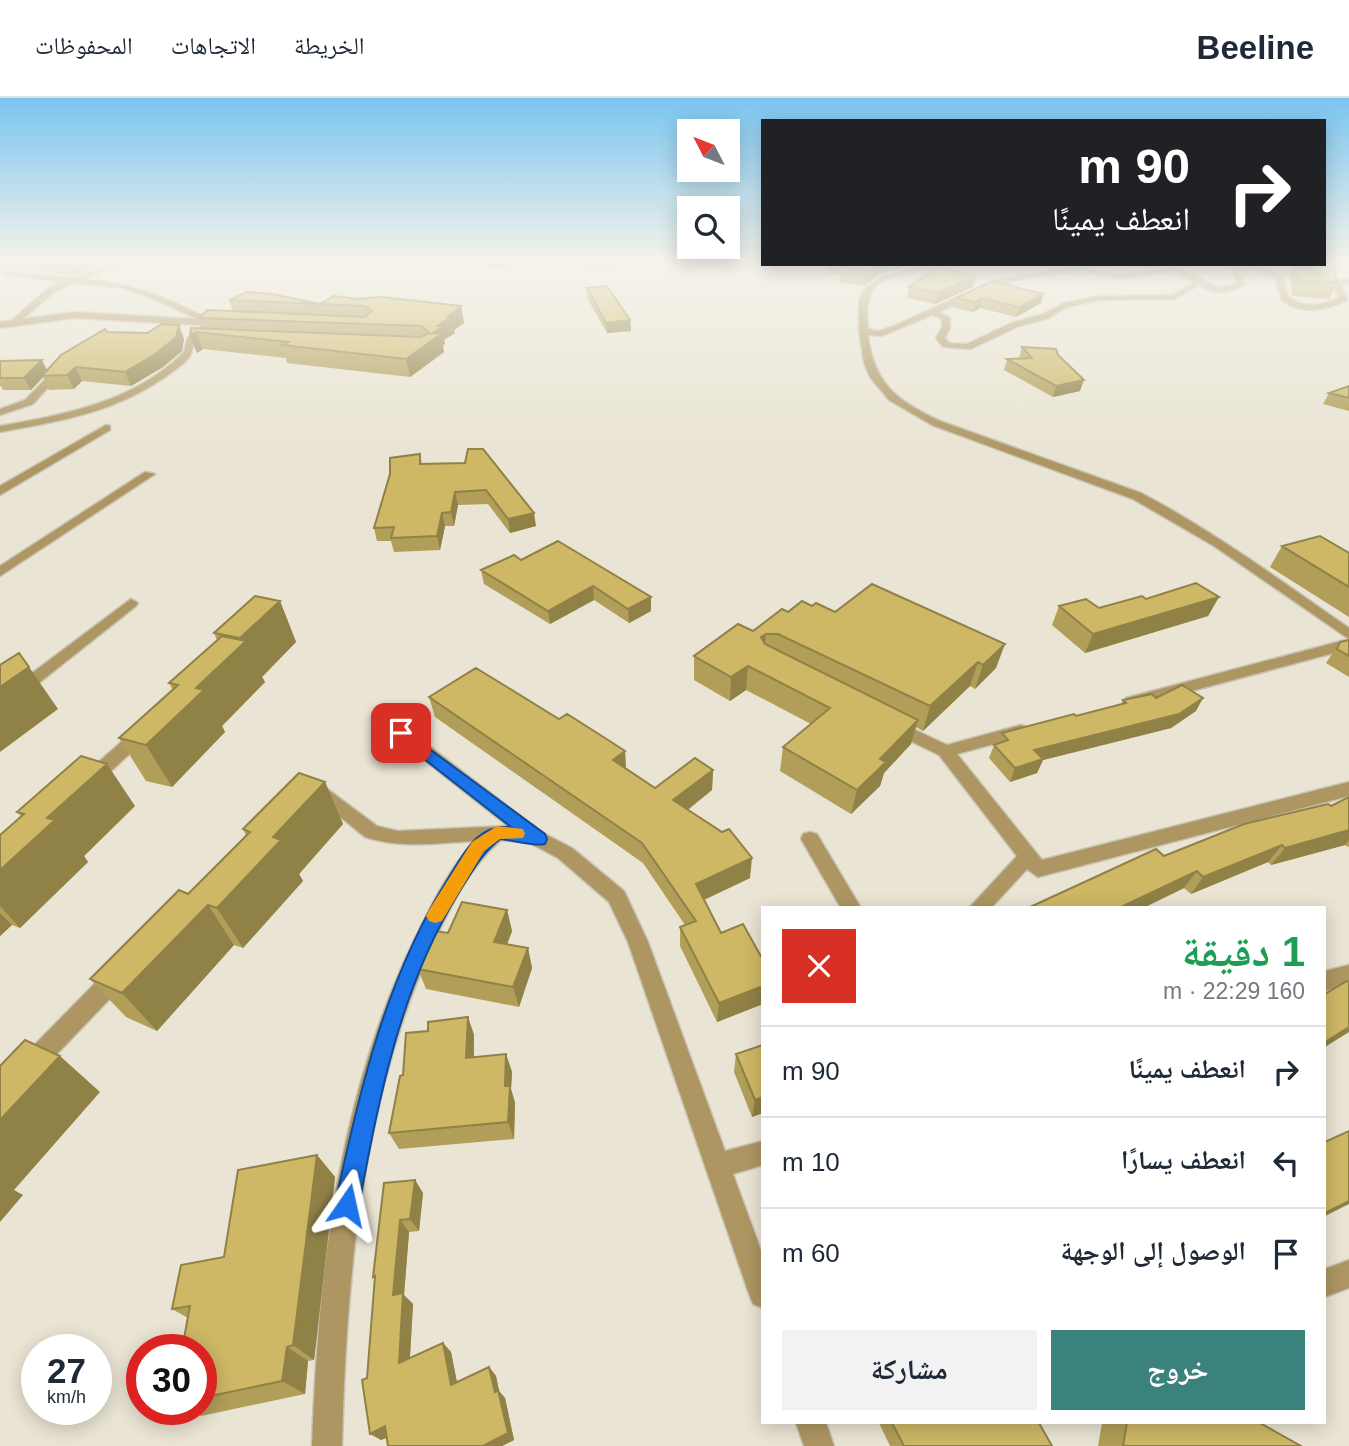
<!DOCTYPE html>
<html lang="ar">
<head>
<meta charset="utf-8">
<style>
	body { margin:0; font-family:Arial,"Noto Naskh Arabic",sans-serif; background:#f2f2f3; color:#1f2937; direction:rtl; height:100vh; display:flex; flex-direction:column; font-size:26px; white-space:nowrap }
	* { box-sizing:border-box; margin:0 }
	p { font-size:23px; color:#747a83 }
	.icon { flex:none; width:38px; height:38px; fill:none; stroke:currentColor; stroke-width:2; stroke-linecap:round; stroke-linejoin:round }
	.map { position:relative; flex:1; overflow:hidden; direction:ltr }
	.details { position:absolute; left:761px; top:808px; width:565px; height:518px; display:flex; flex-direction:column; background:#fff; border-radius:0px; box-shadow:0 4px 18px #0003; direction:rtl }
	.details>* { flex:none }
	.guide { position:absolute; left:761px; top:21px; width:565px; height:147px; border-radius:0px; box-shadow:0 4px 18px #0003; direction:rtl; background:#202124; color:#fff; overflow:hidden }
	.needle { width:46px; rotate:312deg }
	.fabs { position:absolute; left:677px; top:21px; display:grid; gap:14px }
	.fabs a { display:grid; place-items:center; width:63px; height:63px; border-radius:0px; background:#fff; box-shadow:0 4px 18px #0003; font-size:35px }
	.speed { position:absolute; left:21px; top:1236px; display:flex; gap:14px; font-size:35px; font-weight:700; text-align:center }
	.speed>* { display:grid; place-content:center; width:91px; height:91px; border-radius:50%; background:#fff; box-shadow:0 4px 18px #0003; line-height:1 }
	.speed small { font-size:18px; font-weight:400 }
	.speed .limit { border:10px solid #d22; background:#fff; color:#111 }
	.pin { position:absolute; display:grid; place-items:center; width:60px; height:60px; color:#fff; margin:-30px; border-radius:14px; box-shadow:0 4px 10px #0006 }
	.me { position:absolute; width:77px; margin:-38px; rotate:11deg; stroke-linejoin:round; filter:drop-shadow(0 0 5px #0008) }
	.turn { display:flex; align-items:center; gap:24px; height:147px; padding:0 21px; font-size:32px }
	.turn .icon { width:91px; height:91px; stroke-width:2.5 }
	.turn b { display:block; font-size:49px; line-height:60px }
	.round { display:grid; place-items:center; flex:none; width:74px; height:74px; border-radius:0px; background:#f2f2f3 }
	.overview { display:flex; align-items:center; justify-content:space-between; height:119px; padding:0 21px }
	h1 { font-size:42px; font-weight:700; line-height:52px; color:#1e9e55 }
	.action { display:flex; gap:14px; margin-top:auto; padding:14px 21px }
	.action a { flex:1; height:80px; border-radius:0px; background:#3b827c; color:#fff; font-size:28px; font-weight:700; line-height:80px; text-align:center }
	.action a+a { background:#f2f2f3; color:#1f2937 }
	ul { padding:0; list-style:none }
	li { display:flex; align-items:center; gap:21px; height:91px; padding:0 21px; border-top:2px solid #e0e1e3 }
	li div { flex:1 }
	li b { display:block; font-size:26px }
	li em { font-style:normal }
	header { display:flex; align-items:center; gap:42px; box-sizing:border-box; height:98px; padding:0 35px; background:#fff; border-bottom:2px solid #e0e1e3 }
	header strong { font-size:33px }
	nav { display:flex; gap:38px; margin-inline-start:auto; font-size:24px }
	.map>svg:first-child { display:block }
</style>
</head>
<body>
<header>
<strong>Beeline</strong>
<nav><a>الخريطة</a><a>الاتجاهات</a><a>المحفوظات</a></nav>
</header>
<div class="map">
<svg width="1349" height="1348" viewBox="0 0 1349 1348">
	<rect width="100%" height="100%" fill="#e9e4d3"/>
	<g fill="none" stroke-linecap="round" stroke-linejoin="round">
		<g stroke="#c7c2b3" stroke-width="3">
			<path id="minor" d="M114,164H125L85,181C139,187 164,199 212,222V226C207,230 200,235 196,241C191,249 194,256 185,264C127,312 72,321 0,334V328C67,316 134,304 184,254L187,241L203,225L197,227L75,220L0,230V224L11,223L48,190L64,184L4,177L1,173L74,180ZM75,185L122,190L147,198L197,221L75,214L23,221L54,194Z
				M928,166H952C912,184 860,161 868,231L878,233L894,228L992,183L1085,166H1094L1089,170L1092,172L1122,176L1174,169L1186,172L1218,190L1237,185L1232,170L1260,169L1282,177L1288,198C1304,211 1322,208 1339,199L1333,187L1336,182L1349,181V185L1341,187L1347,202C1326,213 1301,217 1282,202L1275,180L1259,173L1240,174L1245,186C1230,196 1214,197 1199,187L1175,201L1100,202L1067,209L1049,220L1017,229L971,251L943,249L936,240L942,229V221L932,217L882,238L868,237C874,286 897,303 940,323L1141,395C1215,434 1281,483 1349,530V551L1132,609L1126,608L1124,604L1126,600L1349,541L1214,448L1133,401L932,327L889,302L870,279L864,265L859,233V202L864,192L881,179ZM1082,173L1122,181L1174,173L1194,184L1173,197L1100,198L1064,205L1043,216L1011,225L967,246L949,245L945,240L950,230V220L939,214L998,187L1029,179Z
				M58,268L66,270L33,306L0,317V311L25,302Z
				M106,327L110,328V332L0,397V388Z
				M145,374L155,376L0,478V468Z
				M131,501L138,505L136,508L6,611L0,612V599Z
				M892,621L947,647L1021,627L1027,629L1029,633L1027,637L957,656L1042,762L1349,684V698L1038,779L1027,771L991,810H969L1017,758L939,657L886,631L884,627L886,623Z
				M143,628L149,630L151,634L149,638L97,686H85L82,681L85,676L137,630Z
				M401,629L407,631L541,734L572,750L624,793L648,844L725,1053L763,1043V1067L733,1076L763,1158V1210L753,1206L749,1196L628,844L609,804L558,760L528,744L501,742C468,770 450,809 432,848C362,1003 346,1179 342,1348H312C318,1178 338,1001 412,847C430,810 447,773 475,743C438,745 402,751 365,739L307,692L310,687H322L377,728L398,733L508,728L395,639L393,635Z
				M810,734L817,736L861,810H841L801,741L803,736Z
				M1349,867V885L1325,893V873Z
				M117,868L125,871L128,878L125,885L8,1007L0,1011V982L109,871Z
				M1349,1162V1190L1325,1199V1171Z
				M796,1325H826L834,1348H804Z"/>
		</g>
		<use href="#minor" fill="#ad9662" fill-rule="evenodd"/>
	</g>
	<path fill="#b19e58" d="M0,164H106L75,177L1,170L0,173Z
		M485,164H622V169L511,167L509,171H486Z
		M828,166H902L901,171L880,176L864,188L839,184L840,177L827,175Z
		M1295,166H1325L1337,185L1329,201L1292,198L1290,176Z
		M976,178L973,189L935,206L907,200L909,189Z
		M587,190L630,222L631,233L607,235L587,200Z
		M1043,196L1041,205L1016,219L980,210L973,214L954,210L956,200Z
		M357,201L461,208L464,225L454,232L455,235L444,242L445,246L443,247L444,254L410,279L287,265L286,260L203,251L197,255L190,238L203,230L199,220L233,213L229,202L320,206Z
		M107,234L184,241L182,253L163,269L131,288L82,283L74,291L49,292L43,279L31,292H3L0,287V263L47,272Z
		M1022,249L1058,257L1080,293L1053,299L1004,272L1007,261L1020,260H1019Z
		M1349,288V313L1323,306L1329,295Z
		M420,356L422,366L465,365L536,428L510,435L488,406L458,407L454,428H445L440,452L394,454L391,443H377L374,430L390,376Z
		M1282,448L1349,455V519L1270,469Z
		M521,462L651,499V513L629,525L594,502L550,526L484,486L481,472Z
		M1219,499L1208,518L1085,555L1052,527L1059,508L1099,510L1146,501Z
		M280,503L296,544L262,579L265,584L222,628L225,634L172,689L146,683L119,640L173,592L169,585L217,542L214,535Z
		M812,508L835,514L996,570L975,591L970,588L923,633L916,629L911,646L884,675L880,688L851,716L780,673L783,649L811,626L746,592L730,603L694,582V558L753,533L788,514Z
		M1349,542V579L1326,565L1340,544Z
		M429,599L559,621L625,653L626,671L655,690L713,672L712,692L688,712L750,780L704,802L721,835L763,862V906L717,924L680,848V829L685,827L643,765L435,619Z
		M1156,600L1196,613L1171,630L1043,662L1037,675L1010,684L989,660L994,647L998,645L1002,635L1121,607L1123,602Z
		M325,684L343,726L299,776L303,783L243,850L234,847L157,933L126,919L90,881L188,796L246,737L243,731Z
		M1349,699V748L1348,749L1345,747L1271,767L1268,764L1191,796L1184,790L1143,810H1028L1164,758L1331,708Z
		M135,708L84,758L88,764L20,830L12,827L0,838V737L21,718L17,714Z
		M507,812L512,833L507,846L528,850L532,870L519,909L426,891L418,871L448,835Z
		M468,919L474,937V959L506,956L512,974L511,991L515,1005L514,1041L399,1051L389,1035L403,977L428,933Z
		M736,956L763,1015L752,1019L734,974Z
		M317,1057L335,1079L314,1262L308,1263L305,1296L201,1318L182,1311H201V1251L188,1220L172,1211L224,1159Z
		M415,1082L423,1095L419,1133L409,1134L404,1197L413,1206L410,1260L443,1245L451,1254L457,1284L489,1269L496,1278L499,1293L505,1300L514,1342L502,1348H388L387,1340L381,1342L367,1280L375,1181L373,1179Z
		M879,1325H1039L1052,1348H890Z
		M1102,1325H1260L1301,1348H1098Z"/>
	<path fill="#908147" d="M79,164H106L75,177L71,168Z
		M876,166H902L901,171L880,176L864,188L867,173Z
		M1149,166H1177L1148,170Z
		M976,178L973,189L935,206L938,195Z
		M1043,196L1041,205L1016,219L1019,209Z
		M982,200L980,210L973,214L975,204Z
		M461,208L464,225L454,232L455,235L444,242L445,246L443,247L444,254L410,279L406,261L432,235L437,228L448,218Z
		M630,222L631,233L607,235L606,225Z
		M179,227L184,241L182,253L163,269L131,288L125,274Z
		M196,234L203,251L197,255L190,238Z
		M42,262L48,274L42,278L43,279L31,292L24,280Z
		M76,269L82,283L74,291L67,277Z
		M1084,282L1080,293L1053,299L1056,288Z
		M455,394L458,407L454,428L451,414Z
		M442,415L445,428L440,452L437,438Z
		M534,415L536,428L510,435L508,421Z
		M593,488L594,502L550,526L548,513Z
		M651,499V513L629,525L628,511Z
		M1219,499L1208,518L1085,555L1093,536Z
		M280,503L296,544L262,579L265,584L222,628L225,634L172,689L146,647L196,590L242,546L240,540Z
		M766,536L764,559L761,539Z
		M1005,546L996,570L975,591L983,567Z
		M978,564L970,588L923,633L930,608Z
		M748,568L746,592L730,603L731,579Z
		M29,569L58,611L0,654V589Z
		M1203,600L1196,613L1171,630L1043,662L1037,675L1010,684L1015,670L1034,652Z
		M918,622L911,646L884,675L880,688L851,716L857,692L880,661Z
		M625,653L626,674L613,662Z
		M107,666L135,708L84,758L88,764L20,830L0,808V772L47,720Z
		M713,672L712,692L674,722L673,702Z
		M325,684L343,726L299,776L303,783L243,850L217,810L273,739Z
		M1349,732V742L1345,747L1271,767L1285,750Z
		M1282,747L1268,764L1191,796L1203,779Z
		M752,760L750,780L695,806L696,786Z
		M1197,773L1184,790L1143,810H1119Z
		M208,807L234,847L157,933L122,895Z
		M507,812L512,833L500,865L494,844Z
		M0,815L12,827L0,838Z
		M528,850L532,870L519,909L513,889Z
		M763,888V906L717,924L719,905Z
		M468,919L474,937L473,977L466,960Z
		M1349,929V934L1325,949V944Z
		M506,956L512,974L511,991L515,1005L514,1041L508,1024L505,988Z
		M60,958L100,994L14,1092L23,1097L0,1124V1022Z
		M763,999V1015L752,1019L755,1002Z
		M317,1057L335,1079L314,1262L293,1247Z
		M415,1082L423,1095L419,1133L410,1121Z
		M1349,1103V1106L1325,1118V1115Z
		M400,1122L409,1134L404,1197L413,1206L409,1274L399,1265L393,1197Z
		M443,1245L451,1254L459,1295L451,1287Z
		M287,1249L308,1263L305,1296L282,1283Z
		M489,1269L496,1278L499,1293L505,1300L514,1342L502,1348H483L495,1294Z
		M385,1328L396,1335L381,1342L370,1336Z"/>
	<path fill="#ceb866" stroke="#908147" stroke-width="2" d="M32,164H79L71,168Z
		M1325,164L1333,165L1337,185L1300,182L1298,166H1325Z
		M845,166H876L867,173L841,168Z
		M937,169L976,178L938,195L909,189Z
		M993,183L1043,196L1019,209L982,200L975,204L956,200Z
		M607,188L630,222L606,225L587,190Z
		M247,194L272,196L320,206L334,198L357,201L381,199L461,208L448,218H452L437,228L442,229L432,235L441,236L406,261L282,247L288,244L196,234L190,238L191,230L421,239L429,235L422,228L199,220L207,212L365,219L372,213L365,208L229,202Z
		M162,226L179,227L176,239L157,255L125,274L76,269L67,277L42,278L61,257L105,231L107,234L147,235Z
		M1022,249L1056,251L1058,257L1084,282L1056,288L1007,261L1032,260Z
		M42,262L24,280H0V263Z
		M1349,288V300L1329,295Z
		M468,351H483L534,415L508,421L486,392L455,394L451,414L442,415L437,438L391,440L394,429L374,430L390,376V360L420,356V366L465,365Z
		M1320,438L1349,455V489L1282,448Z
		M558,443L651,499L628,511L593,488L548,513L481,472L514,457L521,462Z
		M1196,485L1219,499L1093,536L1059,508L1086,501L1099,510L1142,498L1146,501Z
		M872,486L1005,546L983,567L978,564L930,608L778,536H766L761,539L765,546L918,622L880,661L886,664L857,692L783,649L830,610L748,568L731,579L694,558L738,526L753,533L782,511L788,514L802,503L812,508L816,505L835,514Z
		M255,498L280,503L240,540L214,535Z
		M222,538L246,543L196,590L204,592L146,647L119,640L178,587L169,585Z
		M1349,542V558L1337,551L1340,544Z
		M19,555L29,569L0,589V567Z
		M476,570L559,621L567,616L605,640L625,653L613,662L655,690L695,660L713,672L673,702L722,734L729,731L752,760L696,786L721,835L743,826L763,862V888L719,905L680,829L696,823L642,745L429,599Z
		M1182,587L1203,600L1179,616L1034,652L1043,661L1015,670L994,647L1008,642L1002,635L1074,616L1076,618L1126,605L1123,602L1133,600L1152,596L1156,600Z
		M81,658L107,666L47,720L55,722L0,772V737L24,716L17,714Z
		M299,675L325,684L273,739L281,742L217,810L208,807L122,895L90,881L179,792L188,796L250,734L243,731Z
		M1349,699V732L1285,750L1282,747L1203,779L1197,773L1119,810H1028L1156,751L1164,758L1244,726L1328,706L1331,708Z
		M462,804L507,812L494,844L528,850L513,889L418,871L436,833L448,835Z
		M1347,883L1349,884V929L1325,944V896Z
		M468,919L466,960L506,956L505,988H510L508,1024L389,1035L400,978L403,977L406,935L428,933V924Z
		M25,942L60,958L0,1022V968Z
		M763,947V999L755,1002L736,956Z
		M1349,1033V1103L1325,1115V1044Z
		M317,1057L293,1247L287,1249L282,1283L201,1300V1251H182L190,1208L172,1211L181,1167L224,1159L238,1072Z
		M415,1082L410,1121L400,1122L393,1197L403,1195L399,1265L443,1245L451,1287L489,1269L495,1294L498,1292L508,1335L483,1348H388L385,1328L370,1336L362,1282L367,1280L375,1178L373,1179L384,1085Z
		M892,1325H1039L1052,1348H904Z
		M1127,1325H1260L1301,1348H1123Z"/>
	<linearGradient id="sky" x2="0" y2="1"><stop stop-color="#7ac5f0"/><stop offset="0.46" stop-color="#f5f3eb"/><stop offset="1" stop-color="#f5f3eb" stop-opacity="0"/></linearGradient>
	<rect width="1349" height="353" fill="url(#sky)"/>
	<path fill="#1a73e8" stroke="#114b97" stroke-width="2" d="M401,630L545,736L547,741L545,746C535,749 512,742 500,741C481,756 471,775 458,796C400,890 379,1000 359,1107L356,1115L347,1119L339,1115L335,1107C359,993 386,879 449,779C465,754 477,726 511,729L396,639L394,635Z"/>
	<path fill="#f59e0b" d="M497,728L523,731L525,736L523,740L500,741L484,753L442,823L435,825L429,823L426,818L429,812L472,744Z"/>
</svg>
<div class="fabs">
<a><svg class="needle" viewBox="-14 -14 28 28"><path d="M0-13l5 13h-10z" fill="#e53935"/><path d="M0 13l5-13h-10z" fill="#747a83"/></svg></a>
<a><svg class="icon" aria-label="search" viewBox="0 0 24 24"><circle cx="10" cy="10" r="6"/><path d="M15 15l6 6"/></svg></a>
</div>
<div class="speed"><div>27<small>km/h</small></div><div class="limit">30</div></div>
<div class="pin" style="left:401px;top:635px;background:#d93025"><svg class="icon" aria-label="arrive" viewBox="0 0 24 24"><path d="M6 21V4h12l-3 4 3 4H6"/></svg></div>
<svg class="me" style="left:347px;top:1107px" viewBox="-20 -20 40 40"><path d="M0-17L14 15 0 8-14 15z" fill="#1a73e8" stroke="#fff" stroke-width="4"/></svg>
<div class="guide">
<div class="turn"><svg class="icon" aria-label="right" viewBox="0 0 24 24"><path d="M7 20v-9h11M14 6l5 5-5 5"/></svg><div><b>90 m</b>انعطف يمينًا</div></div>
</div>
<section class="details">
<div class="overview"><div><h1>1 دقيقة</h1><p>160 m · 22:29</p></div><a class="round" style="background:#d93025;color:#fff"><svg class="icon" aria-label="close" viewBox="0 0 24 24"><path d="M6 6l12 12M18 6L6 18"/></svg></a></div>
<ul>
<li><svg class="icon" aria-label="right" viewBox="0 0 24 24"><path d="M7 20v-9h11M14 6l5 5-5 5"/></svg><div><b>انعطف يمينًا</b></div><em>90 m</em></li>
<li><svg class="icon" aria-label="left" viewBox="0 0 24 24"><path d="M17 20v-9H6M10 6l-5 5 5 5"/></svg><div><b>انعطف يسارًا</b></div><em>10 m</em></li>
<li><svg class="icon" aria-label="arrive" viewBox="0 0 24 24"><path d="M6 21V4h12l-3 4 3 4H6"/></svg><div><b>الوصول إلى الوجهة</b></div><em>60 m</em></li>
</ul>
<div class="action"><a>خروج</a><a>مشاركة</a></div>
</section>
</div>
</body>
</html>
